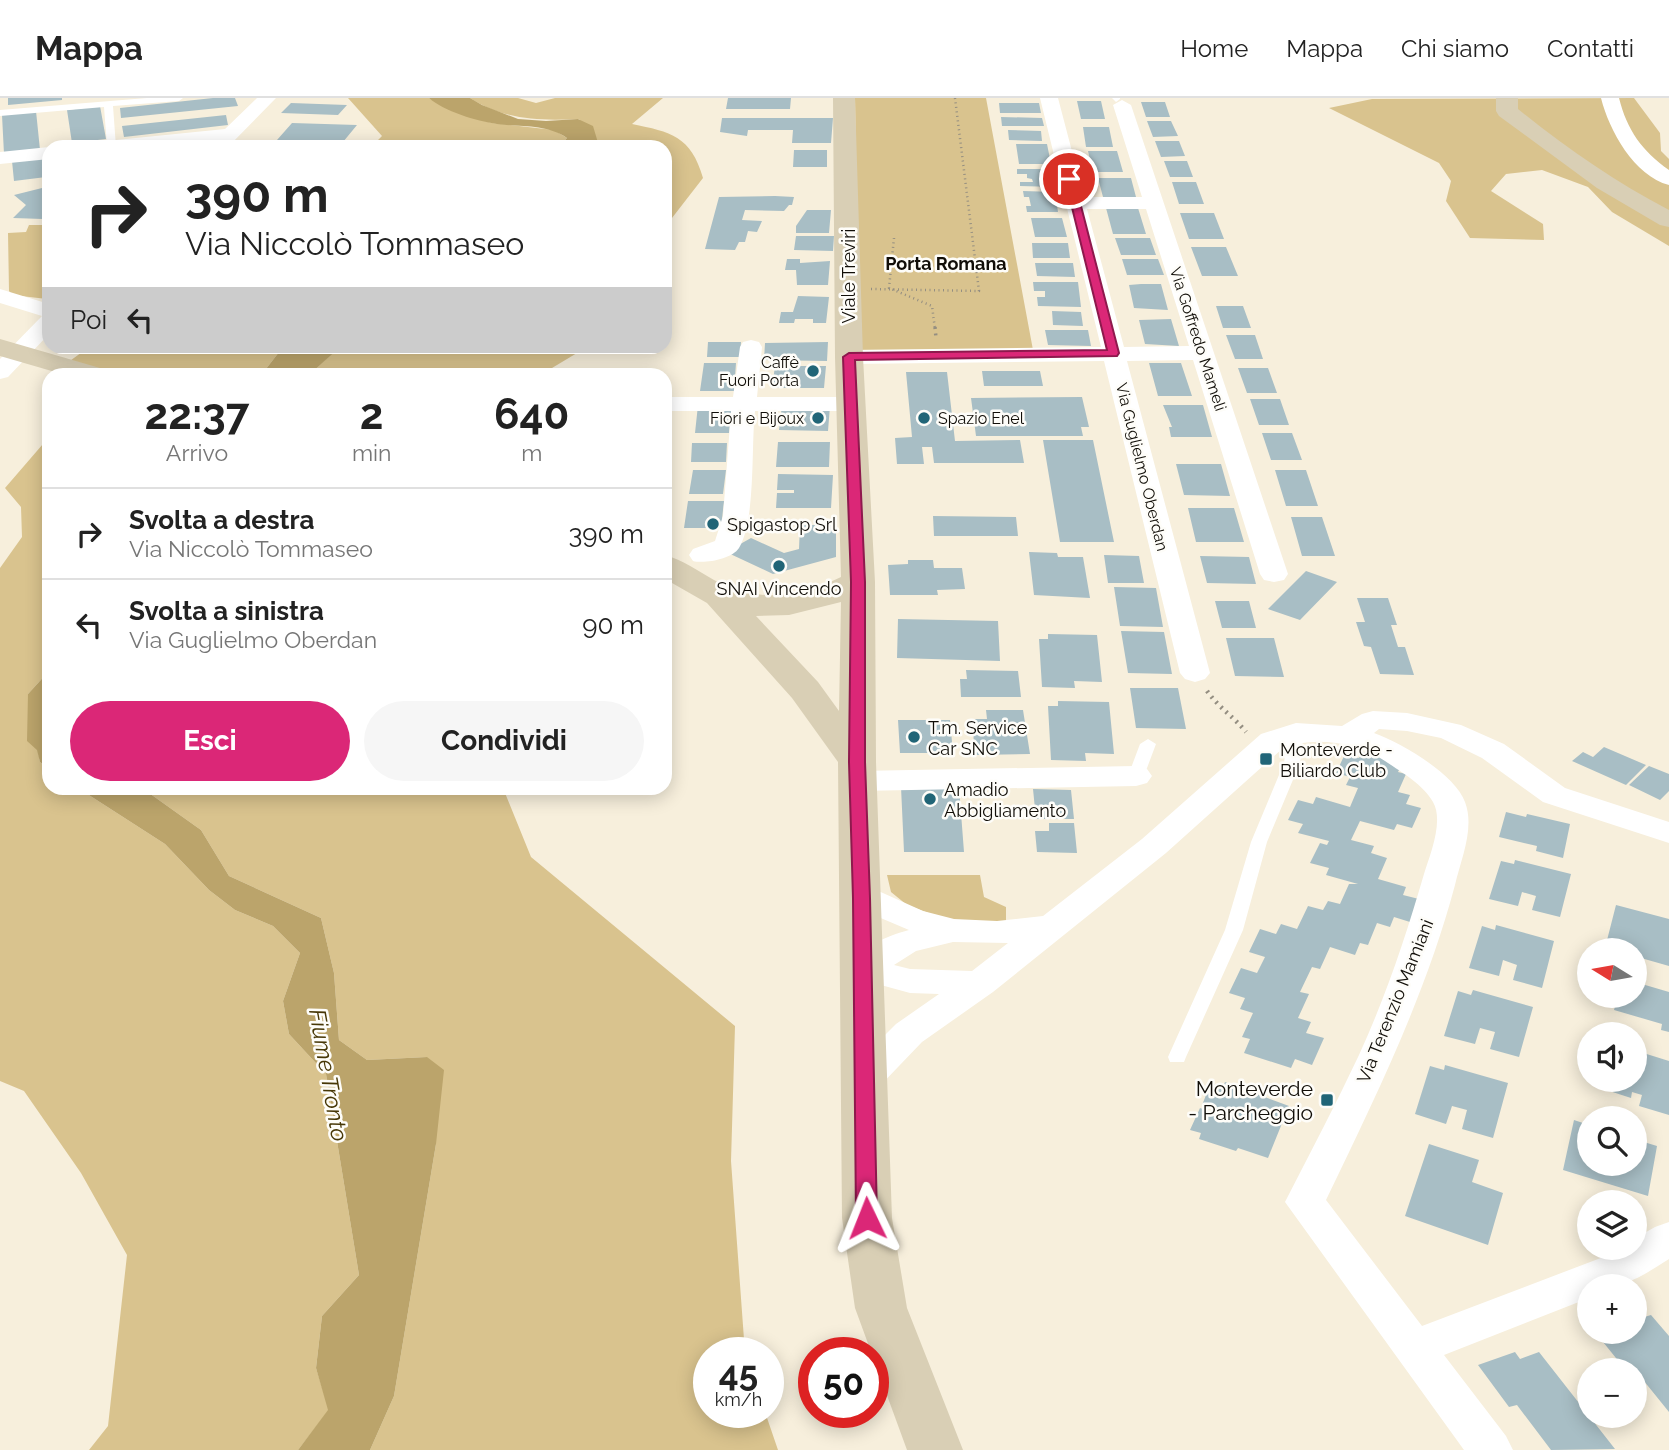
<!DOCTYPE html>
<html lang="it">
<head>
<meta charset="utf-8">
<style>
	body { margin:0; font-family:Raleway,sans-serif; background:#f6f6f6; color:#222; height:100vh; display:flex; flex-direction:column; font-size:26px; white-space:nowrap }
	* { box-sizing:border-box; margin:0 }
	p { font-size:23px; color:#767676 }
	.icon { flex:none; width:38px; height:38px; fill:none; stroke:currentColor; stroke-width:2; stroke-linecap:round; stroke-linejoin:round }
	.map { position:relative; flex:1; overflow:hidden }
	.details { position:absolute; left:42px; top:270px; width:630px; height:427px; display:flex; flex-direction:column; background:#fff; border-radius:21px; box-shadow:0 4px 18px #0003 }
	.details>* { flex:none }
	.banner { position:absolute; left:42px; top:42px; width:630px; height:214px; border-radius:21px; box-shadow:0 4px 18px #0003; background:#fff; color:#222; overflow:hidden }
	.needle { width:46px; rotate:281deg }
	.fabs { position:absolute; left:1577px; top:840px; display:grid; gap:14px }
	.fabs a { display:grid; place-items:center; width:70px; height:70px; border-radius:50%; background:#fff; box-shadow:0 4px 18px #0003; font-size:35px }
	.speed { position:absolute; left:693px; top:1239px; display:flex; gap:14px; font-size:35px; font-weight:700; text-align:center }
	.speed>* { display:grid; place-content:center; width:91px; height:91px; border-radius:50%; background:#fff; box-shadow:0 4px 18px #0003; line-height:1 }
	.speed small { font-size:18px; font-weight:400 }
	.speed .limit { border:10px solid #d22; background:#fff; color:#111 }
	.pin { position:absolute; display:grid; place-items:center; width:60px; height:60px; color:#fff; margin:-30px; border:4px solid #fff; border-radius:50%; box-shadow:0 2px 7px #0007 }
	.me { position:absolute; width:77px; margin:-38px; rotate:358deg; stroke-linejoin:round; filter:drop-shadow(0 0 5px #0008) }
	.turn { display:flex; align-items:center; gap:24px; height:147px; padding:0 28px; font-size:32px }
	.turn .icon { width:91px; height:91px; stroke-width:2.5 }
	.turn b { display:block; font-size:49px; line-height:60px }
	.then { display:flex; align-items:center; height:66px; padding:0 28px; background:#0003; gap:14px; font-size:26px }
	.eta { display:flex; justify-content:space-evenly; align-items:center; height:119px; text-align:center }
	.eta b { font-size:42px; font-weight:700; line-height:49px }
	.cta { display:flex; gap:14px; margin-top:auto; padding:14px 28px }
	.cta a { flex:1; height:80px; border-radius:42px; background:#db2777; color:#fff; font-size:28px; font-weight:700; line-height:80px; text-align:center }
	.cta a+a { background:#f6f6f6; color:#222 }
	ul { padding:0; list-style:none }
	li { display:flex; align-items:center; gap:21px; height:91px; padding:0 28px; border-top:2px solid #e0e0e0 }
	li div { flex:1 }
	li b { display:block; font-size:26px }
	li em { font-style:normal }
	header { display:flex; align-items:center; gap:42px; box-sizing:border-box; height:98px; padding:0 35px; background:#fff; border-bottom:2px solid #e0e0e0 }
	header strong { font-size:33px }
	nav { display:flex; gap:38px; margin-inline-start:auto; font-size:24px }
	.map>svg:first-child { display:block }
</style>
</head>
<body>
<header>
<strong>Mappa</strong>
<nav><a>Home</a><a>Mappa</a><a>Chi siamo</a><a>Contatti</a></nav>
</header>
<div class="map">
<svg width="1669" height="1352" viewBox="0 0 1669 1352">
	<rect width="100%" height="100%" fill="#f7efdc"/>
	<path fill="#d9c38e" d="M348,0H429L464,17L492,25L554,32L567,40L559,49H371L382,38Z
		M470,0H518L536,5L555,0H663L632,26C671,34 691,38 703,80L665,129V49H599L579,21C539,23 504,22 470,0Z
		M855,0H986L1033,252L859,256Z
		M1634,0L1660,35L1661,53L1669,61V148L1612,114L1588,89L1542,72L1506,76L1491,93L1543,126L1544,142L1470,140L1446,103L1451,83L1439,65L1329,10L1372,1Z
		M29,127H49V199L47,201L12,197L9,193L8,135L26,134Z
		M340,248H587V249L542,276H310Z
		M89,249H283L262,276H52Z
		M49,339V573L28,596L40,664L49,671V690H78L165,746L209,792L235,812L273,828L300,855L283,903L289,936L326,976L359,1177L322,1218L316,1270L329,1312L298,1352H89L108,1328L127,1157L81,1075L24,993L0,983V470L22,439L21,409L5,390Z
		M142,690H503L531,759L735,928L731,1063L745,1255H709V1314H765L778,1352H370L394,1298L436,1046L427,959L367,962L339,942L334,875L321,820L229,778L201,732Z
		M887,777H980L984,799L1006,809V824L950,823L907,807L891,794Z"/>
	<path fill="#bba46b" d="M429,0H470L482,7L518,21L546,23L578,21L593,28L599,48L559,49L567,40C547,26 520,29 497,26C476,23 444,13 429,0Z
		M283,249V248L340,249L310,276H262Z
		M49,573V671L40,664L37,652L27,643L28,596Z
		M78,690H142L201,732L229,778L321,820L334,875L339,942L367,962L427,959L444,972L436,1046L394,1298L370,1352H298L328,1312L316,1270L322,1218L359,1177L326,976L289,936L283,903L300,855L273,828L235,812L209,792L165,746Z"/>
	<path fill="#a8bec5" d="M8,0H62V2L8,7Z
		M213,0H235L238,8L121,20L120,10Z
		M728,0H791L790,11H726Z
		M1077,3H1101L1105,21H1081Z
		M1141,4H1165L1170,19H1146Z
		M291,5L347,7L338,17L281,15Z
		M999,5H1039L1041,15H1000Z
		M100,8L106,41L72,45L67,12Z
		M36,13L40,52L4,56L2,17Z
		M226,17L228,27L124,39L122,28Z
		M1001,19L1042,20L1044,28H1002Z
		M722,20H833L831,45H792L793,32H748L747,38L720,34Z
		M1147,23H1171L1178,38L1153,39Z
		M292,25L357,27L343,44L356,45L353,49H230L232,46L248,47L253,42H277Z
		M1083,29H1109L1113,49H1086Z
		M1008,32L1041,33L1042,43L1009,42Z
		M1155,43H1179L1185,58L1161,59Z
		M1016,46H1047L1051,66H1019Z
		M794,52H827V69H793Z
		M1088,53H1117L1123,74H1093Z
		M43,59L46,79L14,83L12,63Z
		M1164,63H1187L1193,79H1170Z
		M1017,71H1052L1055,89L1020,88V84H1033L1032,81L1027,80V76H1017Z
		M1098,80H1131L1136,99H1103Z
		M1172,84H1196L1204,106H1179Z
		M42,90L49,96V116L43,121L13,120L26,107L14,97Z
		M1023,93L1055,94L1058,114H1027L1026,108H1031L1029,99H1024Z
		M775,98L794,99L792,107H789L784,113L745,112L742,122L762,123L757,134L748,133L745,144H739L735,152L705,151L719,99Z
		M1106,110H1138L1146,136H1113Z
		M807,112H831L829,135H796V128Z
		M1180,115H1214L1224,141H1189Z
		M1031,120H1062L1067,139H1035Z
		M796,138H834L833,153L794,152Z
		M1115,140H1150L1156,157H1121Z
		M1032,145H1068L1070,160H1033Z
		M1191,149H1226L1238,178H1202Z
		M787,161H800V165L830,163L828,187H797L796,172H785Z
		M1122,161H1158L1164,177H1127Z
		M1035,165H1073L1075,179L1037,178Z
		M1033,184H1078L1081,209L1038,208L1037,199H1045V193H1034Z
		M1141,186H1161L1168,212L1134,210L1129,187Z
		M798,198L829,199L826,225H813V221H795L794,225H779L781,214H793Z
		M1216,208H1243L1251,230H1223Z
		M1052,213L1081,214L1083,228L1053,227Z
		M1171,221L1179,248L1145,246L1139,222Z
		M1045,232H1088L1091,248L1048,247Z
		M1226,237H1255L1263,261H1235Z
		M708,244H741L740,259H707Z
		M828,244L827,263L764,262L765,245Z
		M704,265H736L734,293H700Z
		M1149,265H1181L1192,298H1158Z
		M775,268H826L824,290H772Z
		M1238,270H1268L1277,295H1247Z
		M982,273H1040L1043,288H984Z
		M906,274H947L955,343L1020,342L1024,365H934L932,349H922L924,366H897L895,340L912,339Z
		M1082,299L1089,329H1081L1083,338H976L971,300Z
		M1250,301H1280L1289,327H1259Z
		M698,307H732L729,335H695Z
		M782,307L830,308L828,333L779,332Z
		M1163,307H1203L1212,339H1171L1169,329H1172Z
		M1262,335H1292L1302,362H1271Z
		M1043,342H1093L1114,444H1060Z
		M778,344H830L829,369H776Z
		M692,345H727L726,364H691Z
		M1176,366H1221L1230,398L1184,397Z
		M693,372H726L723,396H689Z
		M1275,372H1306L1318,408H1286Z
		M778,376L833,377L831,410H776L777,395H794V392H777Z
		M688,403H724L721,430H684Z
		M1188,410H1234L1244,444H1196Z
		M933,418L1016,419L1018,438H934Z
		M1291,419H1322L1335,458H1302Z
		M800,427H836V459L773,476L726,454L751,440L784,455L799,451Z
		M1029,454L1057,455L1058,459H1083L1090,500L1034,497Z
		M1104,457L1139,458L1144,485H1108Z
		M1200,458L1249,459L1256,486L1207,485Z
		M908,462H933L934,470H962L965,491L937,492L938,497H890L888,467L908,466Z
		M1306,473L1337,484L1300,522L1268,511Z
		M1114,489L1156,490L1163,529L1120,528Z
		M1357,500H1388L1397,527H1391L1398,549H1405L1414,577L1380,576L1371,549L1364,548L1356,524H1365Z
		M1215,503H1249L1256,530H1222Z
		M898,521L998,523L1000,563L897,560Z
		M1121,533L1164,534L1172,576L1128,575Z
		M1048,536L1097,537L1102,584L1074,583L1075,590L1042,589L1039,541H1048Z
		M1226,540H1274L1284,579L1235,578Z
		M966,572L1018,573L1021,599H961L960,581H967Z
		M1130,590H1178L1186,631L1136,630Z
		M1058,603L1109,604L1114,656L1085,655L1086,663L1051,662L1048,608H1058Z
		M986,612H1023L1030,656L975,657L972,621H987Z
		M898,622H950L953,655H900Z
		M1604,649L1646,667L1626,687L1572,663L1583,654L1593,659Z
		M1362,654L1403,664L1398,674L1406,676L1398,694L1410,697L1406,706L1421,710L1412,730L1397,726L1394,732L1360,723L1351,742L1374,748L1371,755L1387,760L1378,781L1406,789L1403,797L1419,801L1410,824L1394,819L1390,829L1377,825L1368,847L1360,845L1355,857L1330,849L1320,871L1312,869L1300,894L1309,896L1298,920L1311,924L1306,935L1324,940L1312,967L1295,961L1291,970L1244,955L1250,941L1242,939L1253,915L1240,911L1245,900L1229,895L1241,870L1257,875L1265,859L1249,854L1260,831L1276,836L1281,826L1297,831L1308,808L1323,812L1328,803L1340,806L1349,786H1358L1326,777L1329,770L1310,765L1320,745L1327,747L1329,743L1298,735L1303,726L1288,722L1298,702L1313,706L1316,699L1350,709L1358,690L1346,687L1350,679L1336,675L1345,656L1359,660Z
		M1649,668L1669,676V693L1660,702L1629,687Z
		M901,689H959L964,754H904Z
		M1033,691L1071,692L1074,721H1036Z
		M1506,714L1526,719L1527,716L1570,726L1563,760L1536,753L1537,748L1499,739Z
		M1049,725H1074L1077,755L1037,754L1035,733H1049Z
		M1515,762L1571,776L1560,819L1532,812L1536,798L1522,794L1518,808L1489,801L1501,763L1514,766Z
		M1616,807L1669,821V868L1634,858V852L1605,850Z
		M1496,827L1554,843L1542,890L1513,882L1517,867L1503,862L1499,878L1469,870L1482,828L1495,832Z
		M1635,884L1669,894V934L1661,932L1662,926L1614,912L1618,898H1634Z
		M1473,892L1533,909L1519,959L1490,951L1495,934L1480,930L1475,946L1444,938L1458,893L1471,897Z
		M1637,953L1669,963V1017L1639,1008L1642,997L1632,994L1631,1000L1594,988L1596,982H1634Z
		M1445,967L1508,985L1493,1040L1462,1031L1467,1012L1452,1008L1446,1026L1415,1016L1430,968L1444,972Z
		M1225,984L1289,1008L1268,1060L1238,1050L1236,1053L1199,1041L1201,1035L1190,1032L1200,1010L1216,1016L1218,1012L1202,1007L1211,985L1223,989Z
		M1574,1022L1589,1027V1066H1634V1041L1657,1048L1648,1098L1563,1072Z
		M1429,1046L1479,1062L1472,1084L1503,1095L1488,1147L1405,1118Z
		M1651,1217L1669,1238V1314L1631,1267L1624,1270L1595,1234H1634V1222Z
		M1515,1254L1520,1261L1539,1254L1615,1351L1551,1352L1517,1307L1509,1309L1478,1267Z"/>
	<g fill="none" stroke-linecap="round" stroke-linejoin="round">
		<path stroke="#948e81" stroke-width="2.5" stroke-dasharray="1 3.5" stroke-linecap="butt" d="M894,140L889,190L932,208L935,231
			M871,191L979,193L955,0"/>
		<path stroke="#948e81" stroke-width="3.5" stroke-dasharray="2 4.5" stroke-linecap="butt" d="M935,229L936,240"/>
		<path stroke="#948e81" stroke-width="4.5" stroke-dasharray="2 5" stroke-linecap="butt" d="M1207,593C1220,611 1233,618 1246,634"/>
		<path fill="#fff" fill-rule="evenodd" d="M147,0H183L179,3L113,8L116,49L107,48L104,9L0,18V12Z
			M1112,0H1120V1L1116,4Z
			M1296,629L1304,634L1300,665L1267,744L1243,832L1186,959L1184,964H1170L1168,959L1225,832L1251,744L1284,665L1288,634Z
			M1148,641L1156,646L1144,678L1142,681H1130L1128,678L1140,646Z"/>
		<path fill="#fff" fill-rule="evenodd" d="M257,0H276L228,49H208L212,43L159,49H97L106,43L225,31Z
			M1040,0H1058L1084,99H1142L1113,7L1122,2L1131,7L1288,476L1284,482L1274,484L1264,482L1260,476L1193,262L1127,263L1210,575L1205,581L1195,584L1185,581L1180,575L1104,263L849,266L841,264L838,259L841,254L849,252L1101,249ZM1087,111H1146L1189,248L1124,249Z
			M1601,0H1619C1627,32 1642,53 1669,72V87C1634,78 1609,32 1601,0Z
			M49,49V61L0,66V54Z
			M0,191L49,206V236L8,279L0,281V261L42,218L0,205Z
			M751,242L759,244L762,249L757,299H851L859,301L863,306L859,311L851,313H755C751,348 756,422 739,450C732,461 705,466 693,463L689,457L693,451L715,443L723,418L731,313H665V299H733L740,249L743,244Z
			M1373,613L1407,615L1461,627L1504,646L1565,690L1669,724V745L1543,704L1482,660L1441,640L1407,633L1379,631L1374,635C1400,644 1455,676 1465,704C1475,730 1461,761 1455,787C1425,899 1376,998 1326,1102L1422,1228L1606,1158L1620,1150H1634V1141L1655,1129L1669,1124V1161C1635,1182 1630,1188 1589,1188V1200L1444,1257L1506,1338L1513,1352H1464L1285,1104C1310,1055 1336,1006 1359,957C1386,898 1406,838 1424,776C1430,757 1444,723 1433,704C1423,686 1401,674 1385,663C1356,644 1314,638 1283,650L1166,755L993,894L922,944L875,993L862,997L849,993L843,983L849,973L896,926L939,896L910,895L848,878L843,870C855,851 887,838 909,832L850,807L845,799L850,791L862,788L874,791L923,813L954,821L997,823L1043,818L1142,741L1261,636L1296,625L1342,628L1362,616ZM953,844L1008,845L972,873L910,871L894,867L916,853Z
			M1136,668L1147,671L1152,678L1147,685L1136,688L858,693L847,690L842,683L847,676L858,673Z"/>
		<path fill="#d9cfb5" fill-rule="evenodd" d="M833,0H855L863,259L875,484L876,664L892,1120L907,1210L963,1352H907L855,1210L842,1120L838,664L792,600L707,505L665,481V457C683,462 698,473 714,482C756,505 799,500 841,479L835,259ZM841,504L839,613L818,584L756,518L789,517Z
			M1496,0H1518V11C1565,49 1615,84 1669,112V129L1660,127L1597,90L1499,18L1496,13Z
			M0,241L100,270L104,276H62L0,258Z"/>
	</g>
	<path fill="#db2777" stroke="#8e194d" stroke-width="2" d="M1069,78L1074,81L1119,255L1117,258L855,262L865,484V664L870,800L877,1120L874,1126L867,1128L859,1126L856,1120L853,800L849,664L851,484L843,259L849,255L1107,252L1065,81Z"/>
	<g fill="#216577" stroke="#fefdf9" stroke-width="2.5">
		<circle cx="813" cy="273" r="7"/>
		<circle cx="818" cy="320" r="7"/>
		<circle cx="924" cy="320" r="7"/>
		<circle cx="713" cy="426" r="7"/>
		<circle cx="779" cy="468" r="7"/>
		<circle cx="914" cy="639" r="7"/>
		<rect x="1259" y="654" width="14" height="14" rx="3.5"/>
		<circle cx="930" cy="701" r="7"/>
		<rect x="1320" y="995" width="14" height="14" rx="3.5"/>
	</g>
	<g text-anchor="middle" dominant-baseline="central" stroke-width="5" stroke-linejoin="round" paint-order="stroke">
		<g font-size="16" fill="#110e08" stroke="#fefdf9">
			<text transform="translate(1198 241) rotate(72)">Via Goffredo Mameli</text>
			<text transform="translate(1142 369) rotate(76)">Via Guglielmo Oberdan</text>
		</g>
		<g font-size="16" fill="#110e08" stroke="#fefdf9" text-anchor="end">
			<text x="799" y="264">Caffè<tspan x="799" dy="18">Fuori Porta</tspan></text>
			<text x="804" y="320">Fiori e Bijoux</text>
			<text x="938" y="320" text-anchor="start">Spazio Enel</text>
		</g>
		<g font-size="18" font-weight="bold" fill="#110e08" stroke="#fefdf9">
			<text x="946" y="165">Porta Romana</text>
		</g>
		<g font-size="18" fill="#110e08" stroke="#fefdf9">
			<text transform="translate(848 178) rotate(-90)">Viale Treviri</text>
			<text transform="translate(1395 903) rotate(-68)">Via Terenzio Mamiani</text>
		</g>
		<g font-size="18" fill="#110e08" stroke="#fefdf9" text-anchor="start">
			<text x="727" y="426">Spigastop Srl</text>
			<text x="779" y="490" text-anchor="middle">SNAI Vincendo</text>
			<text x="928" y="629">T.m. Service<tspan x="928" dy="21">Car SNC</tspan></text>
			<text x="1280" y="651">Monteverde -<tspan x="1280" dy="21">Biliardo Club</tspan></text>
			<text x="944" y="691">Amadio<tspan x="944" dy="21">Abbigliamento</tspan></text>
		</g>
		<g font-size="21" fill="#110e08" stroke="#fefdf9" text-anchor="end">
			<text x="1313" y="990">Monteverde<tspan x="1313" dy="24">- Parcheggio</tspan></text>
		</g>
		<g font-size="23" font-style="italic" fill="#473706" stroke="#fefdf9">
			<text transform="translate(329 977) rotate(80)">Fiume Tronto</text>
		</g>
	</g>
</svg>
<div class="fabs">
<a><svg class="needle" viewBox="-14 -14 28 28"><path d="M0-13l5 13h-10z" fill="#e53935"/><path d="M0 13l5-13h-10z" fill="#767676"/></svg></a>
<a><svg class="icon" aria-label="sound" viewBox="0 0 24 24"><path d="M4 9h4l5-4v14l-5-4H4zM17 9q2 3 0 6"/></svg></a>
<a><svg class="icon" aria-label="search" viewBox="0 0 24 24"><circle cx="10" cy="10" r="6"/><path d="M15 15l6 6"/></svg></a>
<a><svg class="icon" aria-label="layers" viewBox="0 0 24 24"><path d="M12 4l9 5-9 5-9-5zM3 14l9 5 9-5"/></svg></a>
<a>+</a>
<a>−</a>
</div>
<div class="speed"><div>45<small>km/h</small></div><div class="limit">50</div></div>
<div class="pin" style="left:1069px;top:81px;background:#d93025"><svg class="icon" aria-label="arrive" viewBox="0 0 24 24"><path d="M6 21V4h12l-3 4 3 4H6"/></svg></div>
<svg class="me" style="left:867px;top:1120px" viewBox="-20 -20 40 40"><path d="M0-17L14 15 0 8-14 15z" fill="#db2777" stroke="#fff" stroke-width="4"/></svg>
<div class="banner">
<div class="turn"><svg class="icon" aria-label="right" viewBox="0 0 24 24"><path d="M7 20v-9h11M14 6l5 5-5 5"/></svg><div><b>390 m</b>Via Niccolò Tommaseo</div></div>
<div class="then">Poi<svg class="icon" aria-label="left" viewBox="0 0 24 24"><path d="M17 20v-9H6M10 6l-5 5 5 5"/></svg></div>
</div>
<section class="details">
<div class="eta">
<div><b>22:37</b><p>Arrivo</p></div>
<div><b>2</b><p>min</p></div>
<div><b>640</b><p>m</p></div>
</div>
<ul>
<li><svg class="icon" aria-label="right" viewBox="0 0 24 24"><path d="M7 20v-9h11M14 6l5 5-5 5"/></svg><div><b>Svolta a destra</b><p>Via Niccolò Tommaseo</p></div><em>390 m</em></li>
<li><svg class="icon" aria-label="left" viewBox="0 0 24 24"><path d="M17 20v-9H6M10 6l-5 5 5 5"/></svg><div><b>Svolta a sinistra</b><p>Via Guglielmo Oberdan</p></div><em>90 m</em></li>
</ul>
<div class="cta"><a>Esci</a><a>Condividi</a></div>
</section>
</div>
</body>
</html>
